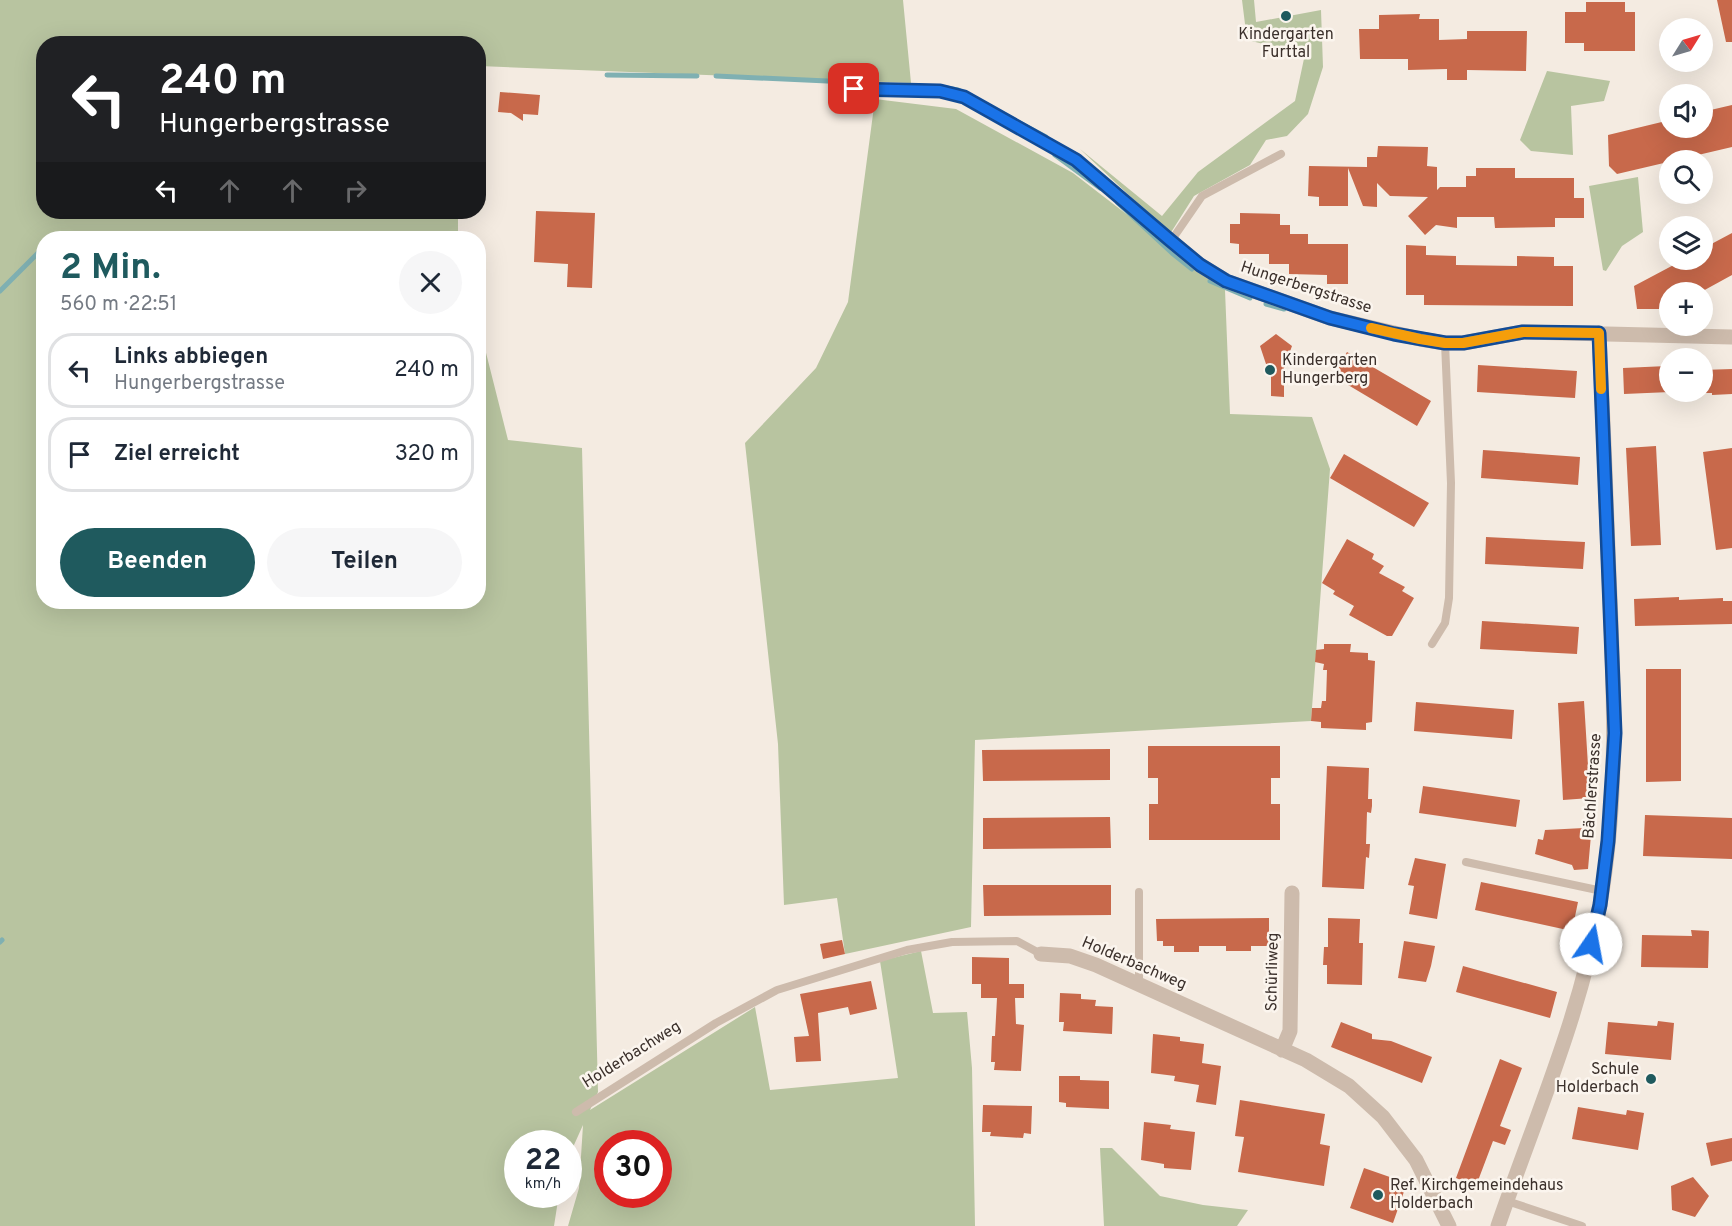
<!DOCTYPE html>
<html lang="de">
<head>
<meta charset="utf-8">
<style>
	body { margin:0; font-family:Overpass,sans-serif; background:#f6f6f7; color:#1f2937; height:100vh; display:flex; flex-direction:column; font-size:22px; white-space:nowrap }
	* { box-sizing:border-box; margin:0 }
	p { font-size:20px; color:#747a83 }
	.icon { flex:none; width:33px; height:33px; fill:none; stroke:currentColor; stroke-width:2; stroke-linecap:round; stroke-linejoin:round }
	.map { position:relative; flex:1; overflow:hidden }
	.drawer { position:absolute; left:36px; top:231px; width:450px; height:378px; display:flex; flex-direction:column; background:#fff; border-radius:24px; box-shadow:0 6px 24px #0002 }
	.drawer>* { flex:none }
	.hud { position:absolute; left:36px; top:36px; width:450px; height:183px; border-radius:24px; box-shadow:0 6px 24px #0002; background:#202124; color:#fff; overflow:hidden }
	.needle { width:39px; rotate:53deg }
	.controls { position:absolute; left:1659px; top:18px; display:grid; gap:12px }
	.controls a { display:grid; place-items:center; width:54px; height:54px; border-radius:50%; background:#fff; box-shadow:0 6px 24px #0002; font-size:30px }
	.speed { position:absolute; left:504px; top:1130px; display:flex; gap:12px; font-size:30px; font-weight:700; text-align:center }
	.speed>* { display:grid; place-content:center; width:78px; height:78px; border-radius:50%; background:#fff; box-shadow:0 6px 24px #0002; line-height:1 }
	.speed small { font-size:15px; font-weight:400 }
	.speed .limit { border:9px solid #d22; background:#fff; color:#111 }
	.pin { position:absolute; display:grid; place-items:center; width:51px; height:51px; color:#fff; margin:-26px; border-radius:12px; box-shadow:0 3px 9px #0006 }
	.me { position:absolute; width:66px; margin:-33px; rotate:12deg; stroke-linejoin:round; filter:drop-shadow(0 0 4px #0008) }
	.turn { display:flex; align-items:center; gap:21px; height:126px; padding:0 24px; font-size:27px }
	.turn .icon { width:78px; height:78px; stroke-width:2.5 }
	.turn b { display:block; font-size:42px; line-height:51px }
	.lanes { display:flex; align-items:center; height:57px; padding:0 24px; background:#0003; justify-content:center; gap:30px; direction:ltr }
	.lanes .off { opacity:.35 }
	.round { display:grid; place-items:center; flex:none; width:63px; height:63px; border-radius:32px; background:#f6f6f7 }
	.headline { display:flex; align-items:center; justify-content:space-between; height:102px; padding:0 24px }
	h1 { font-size:36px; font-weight:700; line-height:45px; color:#1f5a5e }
	.cta { display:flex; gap:12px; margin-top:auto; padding:12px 24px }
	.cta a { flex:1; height:69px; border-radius:36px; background:#1f5a5e; color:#fff; font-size:24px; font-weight:700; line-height:69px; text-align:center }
	.cta a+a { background:#f6f6f7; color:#1f2937 }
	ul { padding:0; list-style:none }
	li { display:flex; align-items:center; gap:18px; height:75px; margin:0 12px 9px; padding:0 12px; border:3px solid #e0e1e3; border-radius:24px }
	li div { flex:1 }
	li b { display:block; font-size:22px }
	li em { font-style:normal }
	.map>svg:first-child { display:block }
</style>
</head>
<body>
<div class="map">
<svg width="1732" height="1226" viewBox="0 0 1732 1226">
	<rect width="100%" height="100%" fill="#f4ebe1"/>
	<path fill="#b8c4a0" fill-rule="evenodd" d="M0,0H903L911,83L479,66L478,44H44V212H458V238H44V602H478L479,325L508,440L582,448L598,1092L590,1110L755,1007L770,1090L898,1078L880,961L921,951L933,1013L967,1012L972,1068L975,1226H568L579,1188L583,1125L569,1156L568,1143H518V1194H559L554,1226H0ZM608,1143H658V1194H608Z
		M1242,0H1254L1256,22L1321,10L1323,67L1308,114L1287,136L1266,140L1250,165L1194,196L1170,234L1080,149L1162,216L1198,172L1295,101L1305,54L1247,40Z
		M1547,71L1610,81L1604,101L1571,106L1573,155L1531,151L1520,140Z
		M875,99L956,109L1073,173L1225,290L1230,414L1312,417L1330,469L1311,721L975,740L971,927L845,954L837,898L784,905L778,744L745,443L816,368L848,302Z
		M1638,177L1643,232L1622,246L1606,271L1603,270L1589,186Z
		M1100,1148H1112L1160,1196L1203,1205L1248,1210L1237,1226H1104Z"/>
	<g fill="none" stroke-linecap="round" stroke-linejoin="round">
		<path stroke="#7fb0b2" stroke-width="5" d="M607,75L697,76
			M716,76L849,82
			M941,87L958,90L1046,137
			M1055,155L1100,188
			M1118,203L1172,253L1192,269
			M52,238H53
			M1210,281L1250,298
			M0,291L44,247
			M1266,304L1284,309
			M0,942L2,940"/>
	</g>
	<path fill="#c8694b" d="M1717,0H1732V42H1726Z
		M1586,2H1625V12H1635V51H1584V43H1565V12H1586Z
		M1420,14L1419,19H1439V40L1467,39V31H1527L1526,71L1467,70V80H1447V69L1408,70V59H1360L1359,29H1379V15Z
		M500,92L540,95L538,115L523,114V121L511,113L498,112Z
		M1732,105V147L1617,174L1609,166L1608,135L1670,120V128H1702V112Z
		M1378,146L1428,147L1427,166L1437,167V190L1440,187H1466V176H1476V168H1515V178H1574V198H1584V218H1555V227L1495,228L1494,217H1457V228L1436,225L1425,235L1408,216L1428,197L1390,196L1377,183V207L1363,206L1348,168V206H1319V197L1308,196L1309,166L1367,167V157H1377Z
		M536,211L595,213L592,288L567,287L568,264L534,262Z
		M1240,213L1280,214V225H1290V234H1308V244H1348V284H1327V275L1289,274V264H1269V254H1239V244L1230,243V224H1240Z
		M1732,233V275L1701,292H1670V309H1637L1634,286L1683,260H1702V249Z
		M1406,245L1426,246V255L1456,256V265L1517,266V256L1554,257V266H1573V306L1424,305V295H1406Z
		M1276,334L1292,346L1284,368V397L1271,396V364H1266L1260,346Z
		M1347,352L1431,401L1417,426L1333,376Z
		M1478,365L1577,371L1575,398L1477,392Z
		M1667,366V368H1670V392L1624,394L1623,368Z
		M1732,369V394L1712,395V393H1702V370Z
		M1656,446L1661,545L1631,546L1626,448Z
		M1732,448V548L1716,550L1703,452Z
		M1483,450L1580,457L1578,485L1481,478Z
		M1344,454L1429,503L1414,527L1330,478Z
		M1486,537L1585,542L1583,569L1485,564Z
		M1347,539L1374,554L1372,559L1384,566L1379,573L1405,587L1402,591L1414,598L1392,636H1387L1349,615L1354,606L1333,594L1335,591L1322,583Z
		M1679,597V600L1723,598V601H1732V624L1635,626L1634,599Z
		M1482,621L1579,627L1577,654L1480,649Z
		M1324,644H1351L1350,652L1368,653V660L1375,661L1372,722L1366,723V730L1321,728V722L1311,721L1312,708H1321L1322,701H1326L1327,670H1323L1324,664L1315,662L1316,650L1324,649Z
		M1646,669H1681V781L1646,782Z
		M1584,701L1590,798L1563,800L1558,703Z
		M1416,702L1514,710L1512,739L1414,731Z
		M1148,746H1280V778H1271V804H1280V840H1149V804H1158V778H1148Z
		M1110,749V780L983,781L982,750Z
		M1327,766L1369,768L1368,799H1372V806L1371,813L1367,812L1366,844H1370L1369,858L1366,857L1364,889L1322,887Z
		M1423,786L1520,800L1516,827L1419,813Z
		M1645,815L1732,818V859L1643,856Z
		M1110,817L1111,848L983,849V818Z
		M1584,828V835H1591L1588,869L1574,870L1572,865L1535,854L1538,839L1543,840L1545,830Z
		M1415,858L1446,864L1437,919L1409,914L1414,886L1408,885Z
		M1481,882L1578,902L1572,931L1475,910Z
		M983,885H1111V915L984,916Z
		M1269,918V946H1251V951H1226V946H1199V952H1174V946H1163V941H1157L1156,919Z
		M1328,918L1360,919L1359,943H1363L1362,985L1327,984V965H1323L1324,947H1328Z
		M1691,930L1709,931L1708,968L1641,967L1642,935L1692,936Z
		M842,940L845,954L823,959L820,944Z
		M1404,941L1435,946L1431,966L1426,982L1398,978Z
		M972,957L1009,958V984H1024V998H1015L1016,1024L1024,1025L1021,1071L994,1070L995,1062H991L992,1036H995L997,998H981V984H972Z
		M1463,966L1557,992L1550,1018L1456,992Z
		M871,981L877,1009L850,1015L848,1007L818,1013L821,1061L796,1062L794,1037L809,1036L800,994Z
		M1060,993L1081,994V999L1096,1000L1095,1006L1113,1007L1112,1034L1063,1031L1064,1022H1059Z
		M1658,1021L1674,1023L1671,1060L1605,1054L1608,1022L1657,1026Z
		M1341,1022L1372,1034V1039L1391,1041L1432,1057L1422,1083L1331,1047Z
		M1153,1034L1180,1037V1041L1204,1044L1202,1063L1221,1066L1216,1105L1196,1102L1199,1085L1174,1081L1175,1076L1151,1073Z
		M1500,1059L1522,1068L1500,1126L1511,1130L1505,1145L1493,1141L1476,1186L1456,1178Z
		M1059,1076H1080V1080L1109,1081V1109L1066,1107V1103L1059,1102Z
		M1240,1100L1325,1114L1320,1144L1330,1146L1324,1186L1238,1172L1244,1137L1235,1136Z
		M983,1105L1032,1106L1031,1134L1024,1133L1023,1138L990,1136L991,1132H982Z
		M1578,1107L1626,1115L1627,1110L1644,1113L1638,1150L1572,1139Z
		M1144,1122L1171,1125L1170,1129L1195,1132L1191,1170L1164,1168V1164L1141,1160Z
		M1732,1138V1161L1711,1166L1706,1143Z
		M1364,1168L1407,1183L1393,1223L1350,1208Z
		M1693,1177L1709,1196L1695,1217L1672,1210L1671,1186Z"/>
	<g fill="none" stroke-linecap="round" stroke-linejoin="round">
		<path stroke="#cdbbac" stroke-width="8" d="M854,89L940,91L964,97L1076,160L1171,241L1202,196L1281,154
			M1432,644L1445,623L1449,598L1451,483L1445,343
			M1466,862L1602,891
			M1139,892V985
			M576,1112L716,1023L777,990L907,950L952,942L1017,941L1041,954
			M1507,1201L1582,1226"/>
		<path stroke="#cdbbac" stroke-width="15" d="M1171,241L1200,265L1226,281L1330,318L1420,339L1445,343H1463L1523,332L1732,337
			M1041,954L1070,956L1096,965L1306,1060L1349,1086L1383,1117L1416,1160L1449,1226
			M1282,1050L1290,1031L1292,893
			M1498,1226C1535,1118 1580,1017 1600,904C1619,795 1614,685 1609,575C1606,494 1603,414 1599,333"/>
	</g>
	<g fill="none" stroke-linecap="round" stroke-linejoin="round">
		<g stroke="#114b97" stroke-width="15">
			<path id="route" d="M854,89L940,91L964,97L1076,160L1171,241L1200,265L1226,281L1330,318L1394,334L1445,343H1463L1523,332L1599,333L1615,733L1608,841L1600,905L1591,944"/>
		</g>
		<use href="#route" stroke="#1a73e8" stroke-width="10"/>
		<path stroke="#f59e0b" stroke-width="10" d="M1371,328L1420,339L1445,343H1463L1523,332L1599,333L1601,389"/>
	</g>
	<g fill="#1f5a5e" stroke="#fbf5ee" stroke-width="2">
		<circle cx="1286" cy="16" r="6"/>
		<circle cx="1270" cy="370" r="6"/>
		<circle cx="1651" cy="1079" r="6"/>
		<circle cx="1378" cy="1195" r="6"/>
	</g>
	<g text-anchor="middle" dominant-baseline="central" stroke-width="5" stroke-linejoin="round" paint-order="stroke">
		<g font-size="16" fill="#3b302b" stroke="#fbf5ee" text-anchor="start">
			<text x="1286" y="35" text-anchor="middle">Kindergarten<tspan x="1286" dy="18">Furttal</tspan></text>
			<text x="1282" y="361">Kindergarten<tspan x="1282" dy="18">Hungerberg</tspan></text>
			<text x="1639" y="1070" text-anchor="end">Schule<tspan x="1639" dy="18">Holderbach</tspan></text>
			<text x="1390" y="1186">Ref. Kirchgemeindehaus<tspan x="1390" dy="18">Holderbach</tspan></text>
		</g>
		<g font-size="16" fill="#3b302b" stroke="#fbf5ee">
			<text transform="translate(1306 288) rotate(18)">Hungerbergstrasse</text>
			<text transform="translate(1593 786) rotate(-86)">Bächlerstrasse</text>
			<text transform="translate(1134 964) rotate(23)">Holderbachweg</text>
			<text transform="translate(1273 972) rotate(-89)">Schürliweg</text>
			<text transform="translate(632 1055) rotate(-32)">Holderbachweg</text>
		</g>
	</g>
</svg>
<div class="controls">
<a><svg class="needle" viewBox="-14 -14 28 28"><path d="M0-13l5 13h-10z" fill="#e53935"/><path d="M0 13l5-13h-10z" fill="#747a83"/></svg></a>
<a><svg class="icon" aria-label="sound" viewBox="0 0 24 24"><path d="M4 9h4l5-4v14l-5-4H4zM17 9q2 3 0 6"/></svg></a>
<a><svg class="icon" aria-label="search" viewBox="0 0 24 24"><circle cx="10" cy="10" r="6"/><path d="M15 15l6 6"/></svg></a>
<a><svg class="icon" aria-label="layers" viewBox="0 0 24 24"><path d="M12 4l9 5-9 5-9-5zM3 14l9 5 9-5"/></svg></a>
<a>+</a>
<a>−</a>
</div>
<div class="speed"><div>22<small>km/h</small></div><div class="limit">30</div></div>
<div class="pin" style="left:854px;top:89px;background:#d93025"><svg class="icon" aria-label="arrive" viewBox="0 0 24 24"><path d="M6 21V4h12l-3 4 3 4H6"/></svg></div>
<svg class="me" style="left:1591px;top:944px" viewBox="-20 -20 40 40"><circle r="19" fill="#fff"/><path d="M0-13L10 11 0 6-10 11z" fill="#1a73e8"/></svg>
<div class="hud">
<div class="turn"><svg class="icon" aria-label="left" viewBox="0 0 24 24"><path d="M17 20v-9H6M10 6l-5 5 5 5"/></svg><div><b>240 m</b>Hungerbergstrasse</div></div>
<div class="lanes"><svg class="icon" aria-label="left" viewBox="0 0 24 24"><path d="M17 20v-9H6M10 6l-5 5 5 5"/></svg><svg class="icon off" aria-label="ahead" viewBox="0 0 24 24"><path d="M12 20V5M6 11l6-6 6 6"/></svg><svg class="icon off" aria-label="ahead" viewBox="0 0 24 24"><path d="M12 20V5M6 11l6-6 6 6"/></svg><svg class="icon off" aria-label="right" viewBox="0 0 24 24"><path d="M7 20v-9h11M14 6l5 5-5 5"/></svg></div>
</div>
<section class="drawer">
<div class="headline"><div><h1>2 Min.</h1><p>560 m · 22:51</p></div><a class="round"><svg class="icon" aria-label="close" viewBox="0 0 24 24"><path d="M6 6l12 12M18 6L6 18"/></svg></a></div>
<ul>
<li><svg class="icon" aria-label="left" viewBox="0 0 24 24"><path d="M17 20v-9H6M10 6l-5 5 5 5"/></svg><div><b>Links abbiegen</b><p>Hungerbergstrasse</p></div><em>240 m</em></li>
<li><svg class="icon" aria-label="arrive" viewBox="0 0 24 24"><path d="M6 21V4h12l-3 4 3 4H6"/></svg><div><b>Ziel erreicht</b></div><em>320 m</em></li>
</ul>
<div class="cta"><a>Beenden</a><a>Teilen</a></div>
</section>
</div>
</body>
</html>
